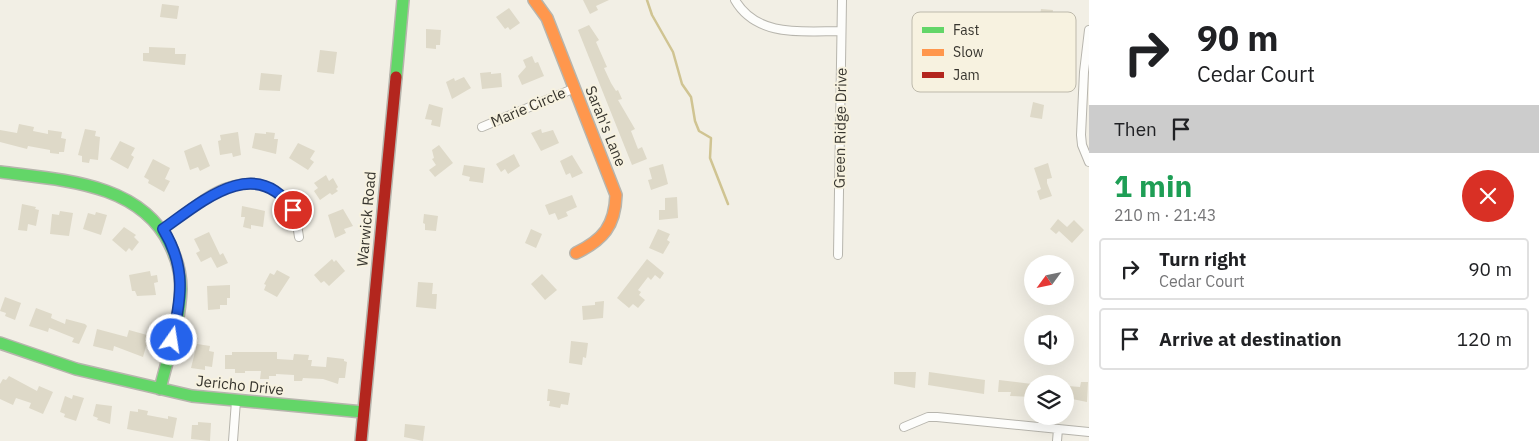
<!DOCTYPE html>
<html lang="en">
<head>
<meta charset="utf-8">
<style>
	body { margin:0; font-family:"IBM Plex Sans",sans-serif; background:#f2f2f2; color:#202124; height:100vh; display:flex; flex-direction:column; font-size:19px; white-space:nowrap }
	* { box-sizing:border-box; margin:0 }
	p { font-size:16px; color:#757577 }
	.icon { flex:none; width:28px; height:28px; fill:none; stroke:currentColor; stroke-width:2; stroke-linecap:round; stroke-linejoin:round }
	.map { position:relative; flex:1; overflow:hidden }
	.sheet { display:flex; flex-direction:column; background:#fff; width:450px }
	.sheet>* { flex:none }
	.hud { background:#fff; color:#202124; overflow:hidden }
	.needle { width:32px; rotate:237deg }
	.fabs { position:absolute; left:1024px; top:255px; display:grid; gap:10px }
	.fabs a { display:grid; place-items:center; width:50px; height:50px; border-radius:50%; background:#fff; box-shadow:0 5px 20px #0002; font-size:25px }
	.pin { position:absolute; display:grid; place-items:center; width:42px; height:42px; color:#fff; margin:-21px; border:2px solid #fff; border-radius:50%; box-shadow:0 1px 5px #0007 }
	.me { position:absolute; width:55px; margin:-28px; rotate:13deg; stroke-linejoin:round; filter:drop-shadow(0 0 4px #0008) }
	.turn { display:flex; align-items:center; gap:18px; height:105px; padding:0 25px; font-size:22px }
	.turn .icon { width:65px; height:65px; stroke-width:2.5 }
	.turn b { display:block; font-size:35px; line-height:42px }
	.then { display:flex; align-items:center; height:48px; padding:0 25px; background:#0003; gap:10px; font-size:19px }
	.round { display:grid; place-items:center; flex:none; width:52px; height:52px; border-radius:26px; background:#f2f2f2 }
	.head { display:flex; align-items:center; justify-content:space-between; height:85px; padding:0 25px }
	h1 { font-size:30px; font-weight:700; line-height:38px; color:#1e9e55 }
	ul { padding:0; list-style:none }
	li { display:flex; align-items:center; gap:15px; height:62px; margin:0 10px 8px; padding:0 15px; border:2px solid #e0e0e0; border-radius:5px }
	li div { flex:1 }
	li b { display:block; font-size:19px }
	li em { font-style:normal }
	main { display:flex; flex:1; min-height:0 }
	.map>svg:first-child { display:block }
</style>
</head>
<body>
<main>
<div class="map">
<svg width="1089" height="441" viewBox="0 0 1089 441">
	<rect width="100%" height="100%" fill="#f2efe5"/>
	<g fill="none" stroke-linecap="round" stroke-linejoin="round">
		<path stroke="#d0c492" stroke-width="2.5" d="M647,0L652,15L673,52L682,84L691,97L695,121L699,131L711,138L710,158L728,204"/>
	</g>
	<path fill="#ded9c8" d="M583,0H609L596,6L598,10L590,14Z
		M162,4L179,6L177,19L160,17Z
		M509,8L520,23L510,30L508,27L505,29L496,17Z
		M1041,9L1053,10L1051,25L1039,23Z
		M589,25L599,40L596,42L607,67L604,68L611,83L616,91L618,90L622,99L618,100L635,129L631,131L638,149L642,147L647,159L632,165L578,30Z
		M426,29L441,30L440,45H436V49L426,48Z
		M149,47L175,48V54H186L185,65L143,61V53H149Z
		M320,50L337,52L334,74L317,72Z
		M532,56L535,63L538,62L544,76L522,85L518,76L526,67L523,60Z
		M491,72V74L501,73L502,87L482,89L480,73Z
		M261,73L282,75L280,91L259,90Z
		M464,77L471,88L452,99L446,82L454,78L455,81Z
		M1033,102L1044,105L1042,119L1030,117Z
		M429,104L443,108L440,127L431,125L432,120L425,119Z
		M19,124L34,127L33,131L48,134V130L62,132L61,138L66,139L64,152H59V154L50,153V150L28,146L27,149L0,142V130L17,133Z
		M85,129L96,131L95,136L100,137L98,160L90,159L89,163L82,162V156L78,155Z
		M541,129L542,133L553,130L559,143L541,151L531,133Z
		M238,132L241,155L233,157L232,153L220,155L218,141L221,140L220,135Z
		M266,132L275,133L274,139H278L276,154L252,148L255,133L266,134Z
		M120,141L135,148L131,155L134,157L128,169L110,159Z
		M298,143L315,151L310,159L314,162L308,170L289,158Z
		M201,144L210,166L200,171L198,167L190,170L184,151Z
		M439,145L453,163L435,177L429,170L436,165L432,159L434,158L432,150Z
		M514,154L520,166L508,174L505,169L501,172L496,164Z
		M572,155L583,173L572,178L570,173L566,175L560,161Z
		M153,159L170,168L165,179L170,181L164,192L148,183L149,180L144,177Z
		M1048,163L1052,178L1047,179V183L1052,196L1040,200L1037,191L1041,189L1034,168Z
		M663,164L668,184L651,190L648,180L652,179L649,168Z
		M464,165L485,168L483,183L469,181L470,177L462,175Z
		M326,175L329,181L333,178L338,187L336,189L338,191L332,195L330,193L320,200L314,191L318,188L314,183Z
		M572,195L577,207L566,212L568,216L558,220L555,213L549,215L545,205Z
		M677,197L678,218L659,220V210H665V198Z
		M22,204L36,207L35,209L39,210L36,226L28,224L27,231L18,230Z
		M242,206L265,211L263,227L251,225V229L243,227L245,217H241Z
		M343,209L353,226L344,229L346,233L335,238L328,215Z
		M60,211L73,213L69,236L50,234L52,214L59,215Z
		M96,212L107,215L101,235L83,229L88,213L95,215Z
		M424,214L438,216L436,231L425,230V224L423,223Z
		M1058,219L1067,227L1074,220L1084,230L1072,243L1059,231L1056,234L1050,229Z
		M124,227L136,235L134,237L139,242L132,251L129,248L126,252L112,240Z
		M531,229L542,234L536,248L525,243Z
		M658,229L670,234L667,240L670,242L663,254L649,248Z
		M209,232L220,255L223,253L228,263L217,268L211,257L201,262L196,253L200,251L194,239Z
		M332,259L334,262L336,260L345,271L329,286L324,281L321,283L314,275Z
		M647,259L664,273L660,279L655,275L651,280L648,277L638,290L641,292L639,295L645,300L638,308L633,304L629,308L617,298Z
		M277,270L290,277L277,297L264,290L266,285L264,284L270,273L274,275Z
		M150,271L151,276L157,275L158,282L154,283L156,295L137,296L135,291H132L129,275Z
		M542,274L557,290L545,300L531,284Z
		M418,282L433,283L432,294H437L436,309L416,307Z
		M230,285V298H227V305H220V309L208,310L207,286Z
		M5,297L21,303L15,320L5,316L6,313L0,311Z
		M604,301L603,318L583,320L582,306L595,305V302Z
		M36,308L52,314L51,318L65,324L66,319L85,324L87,326L79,344L72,342L74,338L49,328L48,332L29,326Z
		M97,329L127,337L129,330L147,335L145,342L147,343L143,357L114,346L113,351L93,346Z
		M571,341L588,343L586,358L583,357L582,365L569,363Z
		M197,344L210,346L209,351L214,352L212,367L205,366V370L191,368Z
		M232,352H277V359L293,360L294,354L309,355L308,360H312L311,366L326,367L327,357L344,359V361L347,362L345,378H339L338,384L323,379L303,378L302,381H294V375L276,374V376H269V379H260L261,371H245V373H235V369H225V355H232Z
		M894,372H916L915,388L894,384Z
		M929,372L985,380L984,394L928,385Z
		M9,376L37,391L39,386L53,392L43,414L29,408L31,403L16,398L13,405L0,399V384L3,379L6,380Z
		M999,380L1032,384V397L1010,396L1011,392H998Z
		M1081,382H1088L1087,402L1067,398L1068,386L1080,387Z
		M548,389L570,393L568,405L561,404L560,408L549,406L550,401H547Z
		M73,395L84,398L76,421L64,417L65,414L60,412L65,396L72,399Z
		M96,404L112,406L110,424L97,420L98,418L93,416Z
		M138,409L148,411L147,415L168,419V416L177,418L173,438L127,429L130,411L138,412Z
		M198,422L211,423L210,441L191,439L192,425H198Z
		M405,424L425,426L423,441L404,437Z"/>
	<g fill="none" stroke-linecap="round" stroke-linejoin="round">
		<g stroke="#b7b5ad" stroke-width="10">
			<path id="street" d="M735,0C757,38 804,31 841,31
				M1089,30L1084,72L1081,135L1082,145L1089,162
				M482,127L575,88
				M163,229C182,216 202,197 224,188C266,172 294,195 299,237
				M838,255L842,0
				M904,427L928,417H937L1089,432
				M233,441L236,401
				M1057,441L1058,429"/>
		</g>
		<g stroke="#b7b5ad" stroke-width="14">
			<path id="fast" d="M396,77L403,0
				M0,172C60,180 140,182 170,245C177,259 181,273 181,289C180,323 168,356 160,389
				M0,343L76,369L192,396L363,412"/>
		</g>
		<g stroke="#b7b5ad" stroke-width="14">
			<path id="slow" d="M534,0L547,18L616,195C615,226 603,240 576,253"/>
		</g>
		<g stroke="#b7b5ad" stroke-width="14">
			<path id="jam" d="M361,441L396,77"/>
		</g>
		<use href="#street" stroke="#fdfdfb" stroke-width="8"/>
		<use href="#fast" stroke="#63d668" stroke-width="11"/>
		<use href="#slow" stroke="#ff974d" stroke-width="11"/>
		<use href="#jam" stroke="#b3261e" stroke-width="11"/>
	</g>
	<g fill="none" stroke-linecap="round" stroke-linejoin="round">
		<g stroke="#184099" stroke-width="12">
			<path id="route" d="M172,340C181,297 187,268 163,229C201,202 256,153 293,210"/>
		</g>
		<use href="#route" stroke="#2563eb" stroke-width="9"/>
	</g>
	<g text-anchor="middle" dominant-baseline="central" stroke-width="4" stroke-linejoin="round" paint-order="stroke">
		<g font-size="15" fill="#37352e" stroke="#f7f2e0">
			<text transform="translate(528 107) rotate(-23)">Marie Circle</text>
			<text transform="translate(606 126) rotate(68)">Sarah's Lane</text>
			<text transform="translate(840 128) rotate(-89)">Green Ridge Drive</text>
			<text transform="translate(366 219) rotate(-85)">Warwick Road</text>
			<text transform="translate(240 385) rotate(6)">Jericho Drive</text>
		</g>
	</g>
	<rect x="912" y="12" width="164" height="80" rx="8" fill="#f7f2e0" stroke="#bdb9ab" stroke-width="1"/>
	<rect x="922" y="27" width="22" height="6" fill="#63d668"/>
	<rect x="922" y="49" width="22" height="7" fill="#ff974d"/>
	<rect x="922" y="72" width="22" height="6" fill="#b3261e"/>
	<g font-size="14" fill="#37352e">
		<text x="953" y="35">Fast</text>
		<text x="953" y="57">Slow</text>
		<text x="953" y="80">Jam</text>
	</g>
</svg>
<div class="fabs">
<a><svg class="needle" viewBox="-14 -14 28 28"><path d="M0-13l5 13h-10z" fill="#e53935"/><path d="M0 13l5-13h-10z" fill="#757577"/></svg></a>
<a><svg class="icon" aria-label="sound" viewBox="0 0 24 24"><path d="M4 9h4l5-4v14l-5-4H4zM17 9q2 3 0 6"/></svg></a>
<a><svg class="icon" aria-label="layers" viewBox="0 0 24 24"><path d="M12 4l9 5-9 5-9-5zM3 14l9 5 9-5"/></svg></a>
</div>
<div class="pin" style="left:293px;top:210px;background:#d93025"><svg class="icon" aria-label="arrive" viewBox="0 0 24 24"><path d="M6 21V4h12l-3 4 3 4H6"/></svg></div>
<svg class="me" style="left:172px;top:340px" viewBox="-20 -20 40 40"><circle r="17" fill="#2563eb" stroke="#fff" stroke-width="3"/><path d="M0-11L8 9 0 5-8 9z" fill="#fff"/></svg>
</div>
<section class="sheet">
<div class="hud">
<div class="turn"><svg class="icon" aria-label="right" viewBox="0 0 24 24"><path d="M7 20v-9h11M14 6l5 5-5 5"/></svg><div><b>90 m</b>Cedar Court</div></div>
<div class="then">Then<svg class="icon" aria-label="arrive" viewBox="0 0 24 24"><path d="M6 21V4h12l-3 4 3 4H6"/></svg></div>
</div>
<div class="head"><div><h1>1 min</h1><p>210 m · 21:43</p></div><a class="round" style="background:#d93025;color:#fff"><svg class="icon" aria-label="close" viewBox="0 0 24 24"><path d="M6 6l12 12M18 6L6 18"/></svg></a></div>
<ul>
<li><svg class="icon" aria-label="right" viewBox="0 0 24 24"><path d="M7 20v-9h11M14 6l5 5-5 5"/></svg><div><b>Turn right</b><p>Cedar Court</p></div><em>90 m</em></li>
<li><svg class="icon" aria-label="arrive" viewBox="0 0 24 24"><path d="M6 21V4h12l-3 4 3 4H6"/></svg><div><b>Arrive at destination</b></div><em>120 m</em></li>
</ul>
</section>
</main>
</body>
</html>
